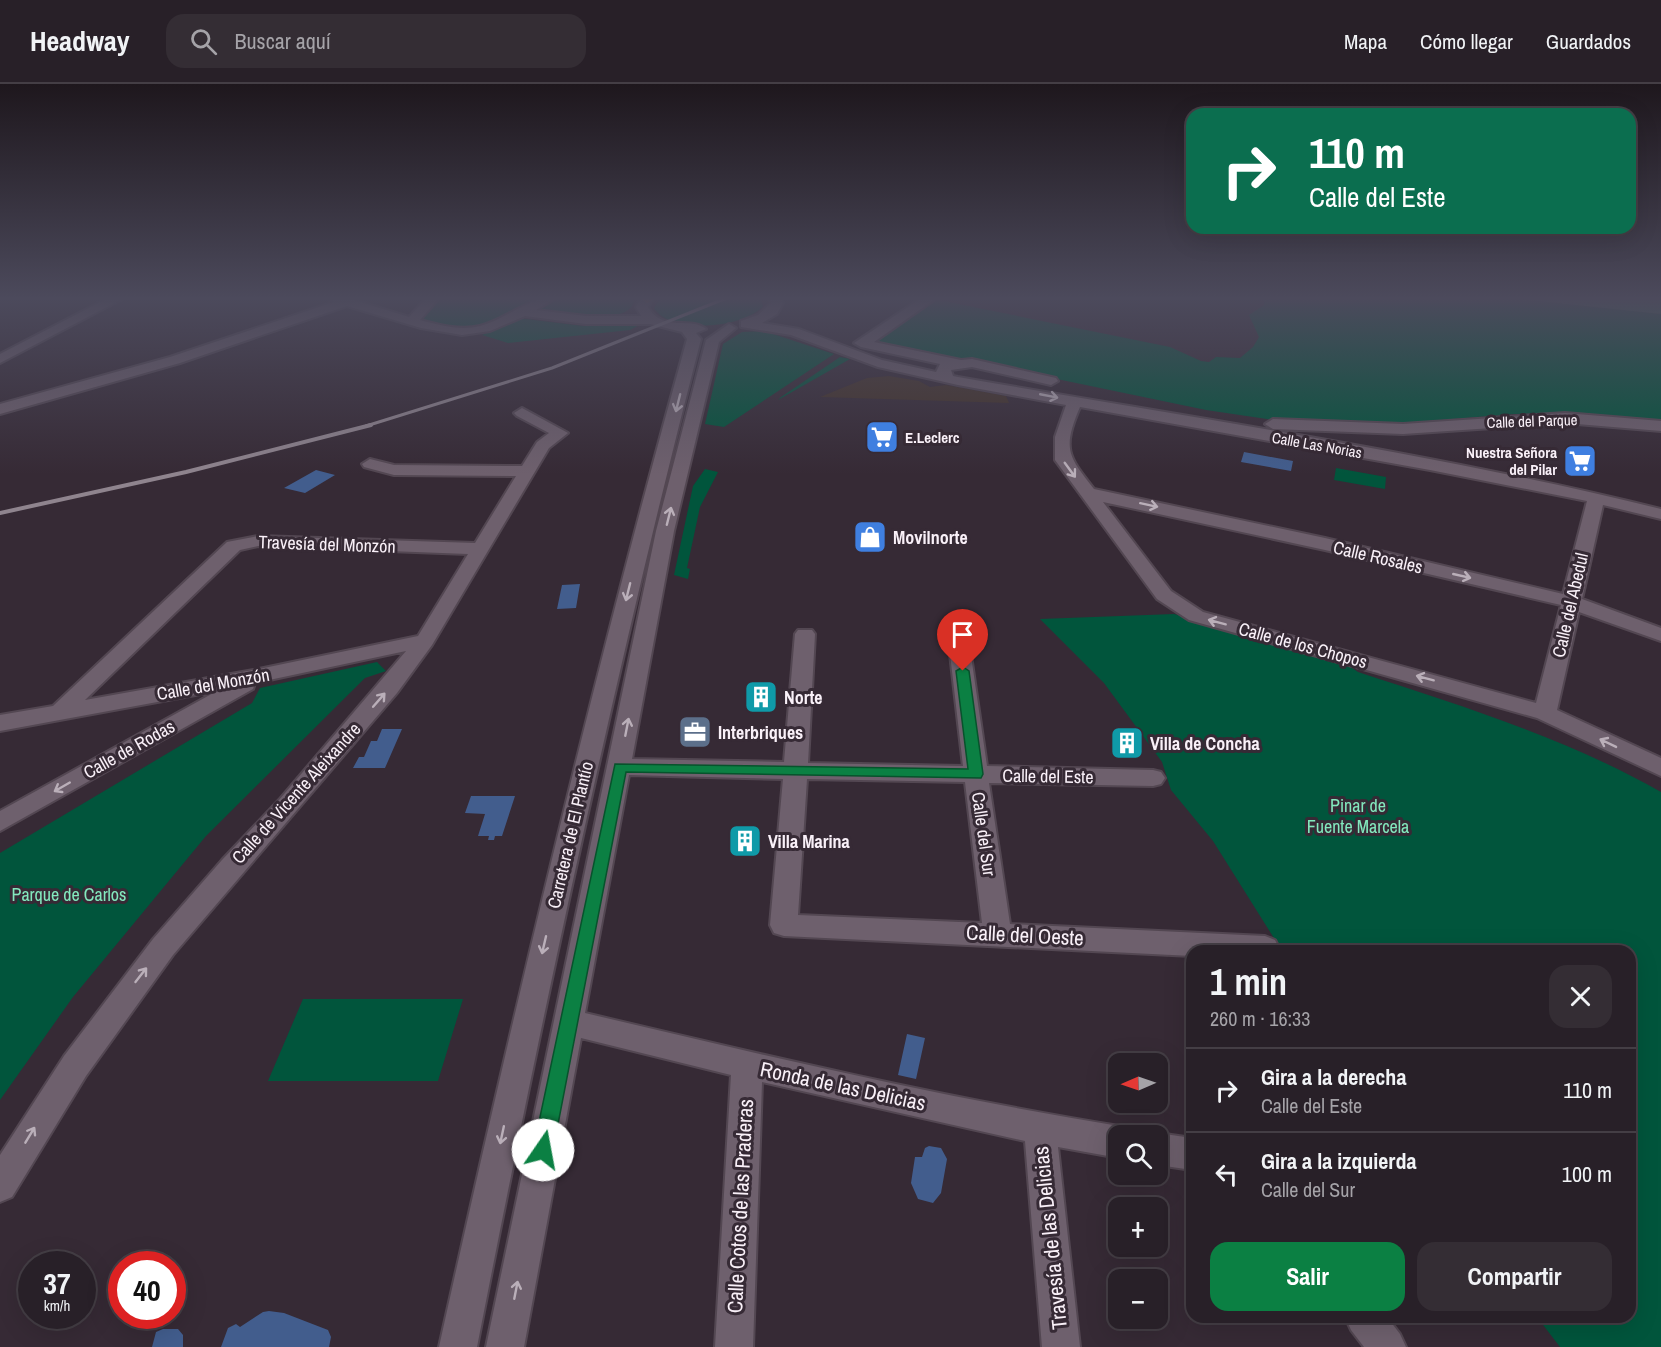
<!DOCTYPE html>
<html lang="es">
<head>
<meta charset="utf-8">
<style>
	body { margin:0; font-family:"Archivo Narrow",sans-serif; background:#342d34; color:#f1f3f6; height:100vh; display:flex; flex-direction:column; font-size:22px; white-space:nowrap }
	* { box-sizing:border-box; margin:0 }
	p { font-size:20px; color:#a5a3a8 }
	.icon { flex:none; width:33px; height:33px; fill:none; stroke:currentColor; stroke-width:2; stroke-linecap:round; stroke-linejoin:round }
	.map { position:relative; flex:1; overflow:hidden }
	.side { position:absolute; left:1186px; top:861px; width:450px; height:378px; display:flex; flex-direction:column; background:#282028; border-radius:18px; box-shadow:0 6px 24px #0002,0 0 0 2px #443e45 }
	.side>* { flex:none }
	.guide { position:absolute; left:1186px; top:24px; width:450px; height:126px; border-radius:18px; box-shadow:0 6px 24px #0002,0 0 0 2px #443e45; background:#0b6e4f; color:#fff; overflow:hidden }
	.needle { width:39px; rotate:268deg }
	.fabs { position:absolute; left:1108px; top:969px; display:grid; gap:12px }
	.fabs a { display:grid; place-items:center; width:60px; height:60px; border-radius:12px; background:#282028; box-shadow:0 6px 24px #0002,0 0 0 2px #443e45; font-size:30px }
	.speed { position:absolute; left:18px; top:1167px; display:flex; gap:12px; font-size:30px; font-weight:700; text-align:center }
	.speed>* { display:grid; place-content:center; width:78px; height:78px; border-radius:50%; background:#282028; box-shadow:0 6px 24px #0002,0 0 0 2px #443e45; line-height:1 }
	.speed small { font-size:15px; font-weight:400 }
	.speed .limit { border:9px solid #d22; background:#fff; color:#111 }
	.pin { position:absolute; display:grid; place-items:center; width:51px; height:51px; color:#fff; margin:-62px -26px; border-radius:50% 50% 50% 0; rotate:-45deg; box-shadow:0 0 6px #0007 }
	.pin .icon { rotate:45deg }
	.me { position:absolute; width:66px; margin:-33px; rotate:12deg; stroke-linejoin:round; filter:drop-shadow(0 0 4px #0008) }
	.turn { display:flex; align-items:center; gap:21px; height:126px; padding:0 24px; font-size:27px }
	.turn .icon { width:78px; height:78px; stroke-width:2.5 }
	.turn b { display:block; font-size:42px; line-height:51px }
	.round { display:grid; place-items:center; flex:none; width:63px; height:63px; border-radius:18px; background:#342d34 }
	.head { display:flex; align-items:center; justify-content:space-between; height:102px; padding:0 24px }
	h1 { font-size:36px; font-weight:700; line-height:45px }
	.button { display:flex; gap:12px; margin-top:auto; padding:12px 24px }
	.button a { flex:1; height:69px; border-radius:18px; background:#0b8043; color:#fff; font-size:24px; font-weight:700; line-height:69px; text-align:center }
	.button a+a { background:#342d34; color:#f1f3f6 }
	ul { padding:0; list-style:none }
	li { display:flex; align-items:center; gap:18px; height:84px; padding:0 24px; border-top:2px solid #443e45 }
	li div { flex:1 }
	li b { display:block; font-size:22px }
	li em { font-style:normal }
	header { display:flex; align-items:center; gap:36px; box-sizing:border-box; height:84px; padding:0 30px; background:#282028; border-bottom:2px solid #443e45 }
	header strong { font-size:28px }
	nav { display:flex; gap:33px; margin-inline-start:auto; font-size:21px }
	.search { width:420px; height:54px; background:#342d34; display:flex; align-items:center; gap:15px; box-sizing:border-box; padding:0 21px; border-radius:18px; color:#a5a3a8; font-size:22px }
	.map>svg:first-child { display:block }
</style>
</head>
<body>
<header>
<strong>Headway</strong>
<div class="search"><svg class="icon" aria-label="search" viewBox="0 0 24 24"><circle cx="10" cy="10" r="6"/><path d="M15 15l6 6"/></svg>Buscar aquí</div>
<nav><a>Mapa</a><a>Cómo llegar</a><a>Guardados</a></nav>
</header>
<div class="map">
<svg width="1661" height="1263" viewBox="0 0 1661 1263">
	<rect width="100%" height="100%" fill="#362a35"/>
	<path fill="#433229" d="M889,292L919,297L930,303L946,301L1006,312L1009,319L820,313L867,294Z"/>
	<path fill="#01553c" d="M440,213H634C636,249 542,224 524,225C513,226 500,235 489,239C466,248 445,241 422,235Z
		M661,213H760L763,222C745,244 670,251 654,224Z
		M1265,213H1502L1661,230V339L1566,329L1514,330L1392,340L1274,336L1206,326L875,257L934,215L1170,263L1201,277L1209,278L1216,273L1240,274L1253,263L1259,253L1249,231L1264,221Z
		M518,234L583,242L643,239L630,246L508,259L482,251Z
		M764,247L834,270L724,343L705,340L723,260L742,248Z
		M840,273L850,275L778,316L781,313Z
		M1336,384L1386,393L1385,405L1334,396Z
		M705,385L718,388L700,423L687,484L690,485L688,495L674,491L693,402Z
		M1174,530L1345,579L1358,588C1462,622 1566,654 1661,708V1263H1560L1537,1233H1630V867H1282L1213,757L1171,706L1162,678L1104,599L1040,535Z
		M377,578L386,587L365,594L206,752L73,913L0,1016V769L252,619L260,604Z
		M303,915H463L438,997H268Z"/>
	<path fill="#2b7358" d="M1500,213H1661V230Z"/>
	<path fill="#425d8d" d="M1244,368L1293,377L1291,387L1241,378Z
		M316,386L335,391L305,409L284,404Z
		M580,500L576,524L557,525L562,501Z
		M382,645H402L385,684H353L359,673H364L371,657H377Z
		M471,712H515L502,752H495L494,756H488L489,752H478L485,730L465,729Z
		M907,950L925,954L916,995L898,991Z
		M929,1062L941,1064L947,1075L941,1109L933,1119L918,1115L911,1099L915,1073H922L925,1064Z
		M269,1227L284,1229L328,1246L331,1253L329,1263H221L228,1244L236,1240L240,1243L263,1228Z
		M163,1245H178L183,1251V1263H152L156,1248Z"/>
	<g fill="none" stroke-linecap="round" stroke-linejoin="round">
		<g stroke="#534752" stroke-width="4">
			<path id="minor" d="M110,213H126L0,279V270Z
				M327,213H344L409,233L427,213H440L420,236C438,241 461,247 480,242C507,235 528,213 557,213L536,226L586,232H641L636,223L642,213H654L648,223C663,249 691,232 706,245L696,249L701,255C615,589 543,925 477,1263H439C514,925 594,589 687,255L682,248L650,240H586L525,232L490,247L462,251L421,244L347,222L180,279L0,330V320L170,273L334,218Z
				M768,213H780L783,219L777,230L762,239L799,245L882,276L936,288L940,280L861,263L854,259L923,213H938L874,258L961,276L972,275L1056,294L1058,297L1051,301L972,283L951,286L953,292L958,293C1192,334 1430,368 1661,425V435L1603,421L1582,515L1661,544V557L1579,528L1557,626L1661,674V692L1537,634L1189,536L1157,515L1055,376V353L1066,321L958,301L878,283L791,251L741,243V237L758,231L771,219ZM1080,323L1430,386L1587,417L1563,510L1325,454L1094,405C1068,372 1062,365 1080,323ZM1103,418L1325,466L1561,521L1536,619L1203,528L1171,507Z
				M729,240L736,244L719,258L674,447L632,675L784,678L795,550L798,546H812L815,550L808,679L963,682L947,544L950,540H964L967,544L987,682L1153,686L1161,688L1165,694L1161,700L1153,702L989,699L1010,840L1265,852L1275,856L1279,864L1278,867H1192V872L784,852L774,849L770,841L783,695L629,691L585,929C762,971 940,1013 1119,1042L1131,1047L1133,1052H1119V1074L1058,1063L1080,1263H1042L1025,1057L762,998L753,1263H715L731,991L581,954L524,1263H486L656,447L706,256ZM807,695L965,698L982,839L798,831Z
				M522,324L568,349L549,364L432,561L397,609L173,871L86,992L12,1113L0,1118V1071L64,972L153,855L222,776L279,716L406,567L255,599L253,605L0,747V727L217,607L0,647V631L53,622L227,458L258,452L475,459L516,392L394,391L364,383L362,380L370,375L394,381L522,382L537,358L549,349L517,332L514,329ZM258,462L468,470L418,552L259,585L85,616L240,466Z
				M1565,329L1661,337V347L1565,339L1403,350L1273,345L1265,340L1273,335L1403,340Z
				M1158,1049L1192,1054V1086L1158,1081V1052H1152Z
				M1345,1233H1387L1400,1250L1406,1263H1364L1351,1246Z"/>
		</g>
		<g stroke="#534752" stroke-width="3">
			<path id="highway" d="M637,213H656V214L647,219Z"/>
		</g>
		<use href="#minor" fill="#6e606d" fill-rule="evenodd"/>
		<use href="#highway" fill="#c2682b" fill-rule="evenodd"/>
		<path stroke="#8f848e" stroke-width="3" d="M366,342L552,284L729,213"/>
		<path stroke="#8f848e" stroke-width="4" d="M0,429L186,388L371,341"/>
	</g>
	<defs><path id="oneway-shaft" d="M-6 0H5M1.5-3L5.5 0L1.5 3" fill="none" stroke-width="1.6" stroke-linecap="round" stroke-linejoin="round" transform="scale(1.5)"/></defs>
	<g stroke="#baafb9">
		<use href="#oneway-shaft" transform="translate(1049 312) rotate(11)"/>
		<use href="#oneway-shaft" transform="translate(678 319) rotate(104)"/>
		<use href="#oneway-shaft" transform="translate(1070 386) rotate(54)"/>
		<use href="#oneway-shaft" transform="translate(1149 421) rotate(12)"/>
		<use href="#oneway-shaft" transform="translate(669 432) rotate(-76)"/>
		<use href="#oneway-shaft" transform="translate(1462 492) rotate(13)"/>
		<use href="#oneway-shaft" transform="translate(628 508) rotate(104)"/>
		<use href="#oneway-shaft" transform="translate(1217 538) rotate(-165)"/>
		<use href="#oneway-shaft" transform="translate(1425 594) rotate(-165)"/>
		<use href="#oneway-shaft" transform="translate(379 616) rotate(-49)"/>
		<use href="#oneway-shaft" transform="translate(627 643) rotate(-79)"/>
		<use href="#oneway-shaft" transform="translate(1608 659) rotate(-154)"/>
		<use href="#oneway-shaft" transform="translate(62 703) rotate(150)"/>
		<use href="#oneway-shaft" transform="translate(544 861) rotate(103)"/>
		<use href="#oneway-shaft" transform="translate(141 891) rotate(-52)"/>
		<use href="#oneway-shaft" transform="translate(30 1051) rotate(-59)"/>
		<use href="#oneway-shaft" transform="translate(502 1051) rotate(102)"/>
		<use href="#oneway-shaft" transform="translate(516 1206) rotate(-79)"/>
	</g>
	<linearGradient id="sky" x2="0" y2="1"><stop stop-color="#1e171d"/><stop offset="0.55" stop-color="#4c4a5c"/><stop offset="1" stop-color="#4c4a5c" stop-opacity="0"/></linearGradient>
	<rect width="1661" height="390" fill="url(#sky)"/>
	<path fill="#0b8043" stroke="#07532c" stroke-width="1.5" d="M963,583L969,587L983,690L981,694L626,688L553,1066L551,1073L543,1076L536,1073L533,1066L615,680L968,685L956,587Z"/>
	<defs>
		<g id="supermarket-square" transform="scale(1.725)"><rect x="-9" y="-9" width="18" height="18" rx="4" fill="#3f7fe0" stroke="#362a35"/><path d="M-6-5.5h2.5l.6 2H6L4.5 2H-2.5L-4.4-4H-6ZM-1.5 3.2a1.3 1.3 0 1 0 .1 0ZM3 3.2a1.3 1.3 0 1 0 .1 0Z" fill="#fff"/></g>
		<g id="shop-square" transform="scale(1.725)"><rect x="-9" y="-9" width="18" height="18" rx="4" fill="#3f7fe0" stroke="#362a35"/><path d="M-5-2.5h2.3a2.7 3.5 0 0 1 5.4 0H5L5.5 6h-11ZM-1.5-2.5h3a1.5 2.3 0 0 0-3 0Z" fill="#fff"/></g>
		<g id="building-square" transform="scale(1.725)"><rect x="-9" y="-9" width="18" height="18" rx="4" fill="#0f9aa8" stroke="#362a35"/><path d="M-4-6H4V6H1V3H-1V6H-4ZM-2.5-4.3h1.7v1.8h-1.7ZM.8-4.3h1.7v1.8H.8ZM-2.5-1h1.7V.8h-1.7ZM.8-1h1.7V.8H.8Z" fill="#fff"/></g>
		<g id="office-square" transform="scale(1.725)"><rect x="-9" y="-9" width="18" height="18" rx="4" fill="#5c6f8a" stroke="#362a35"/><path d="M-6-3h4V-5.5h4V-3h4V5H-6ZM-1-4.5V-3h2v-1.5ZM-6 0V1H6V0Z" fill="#fff"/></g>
	</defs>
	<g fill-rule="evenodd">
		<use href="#supermarket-square" x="882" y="353"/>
		<use href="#supermarket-square" x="1580" y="377"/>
		<use href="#shop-square" x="870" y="453"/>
		<use href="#building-square" x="761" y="613"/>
		<use href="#office-square" x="695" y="648"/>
		<use href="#building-square" x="1127" y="659"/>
		<use href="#building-square" x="745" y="757"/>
	</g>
	<g text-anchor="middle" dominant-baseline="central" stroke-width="6" stroke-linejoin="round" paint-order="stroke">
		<g font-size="15" fill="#f9f0f8" stroke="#362a35">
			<text transform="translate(1532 337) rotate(-2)">Calle del Parque</text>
			<text transform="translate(1317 361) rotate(10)">Calle Las Norias</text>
		</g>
		<g font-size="15" font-weight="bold" fill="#f9f0f8" stroke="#362a35" text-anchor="start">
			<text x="905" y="353">E.Leclerc</text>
			<text x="1557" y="368" text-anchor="end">Nuestra Señora<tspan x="1557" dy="17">del Pilar</tspan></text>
		</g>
		<g font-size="18" font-weight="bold" fill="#f9f0f8" stroke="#362a35" text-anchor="start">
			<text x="893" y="453">Movilnorte</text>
			<text x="784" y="613">Norte</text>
			<text x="718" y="648">Interbriques</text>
			<text x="1150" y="659">Villa de Concha</text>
			<text x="768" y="757">Villa Marina</text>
		</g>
		<g font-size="18" fill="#f9f0f8" stroke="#362a35">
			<text transform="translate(327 460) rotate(2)">Travesía del Monzón</text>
			<text transform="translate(1378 473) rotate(13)">Calle Rosales</text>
			<text transform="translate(1570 521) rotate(-77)">Calle del Abedul</text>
			<text transform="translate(1303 561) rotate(15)">Calle de los Chopos</text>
			<text transform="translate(213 600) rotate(-10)">Calle del Monzón</text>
			<text transform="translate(129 665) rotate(-29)">Calle de Rodas</text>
			<text transform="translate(1048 692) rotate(1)">Calle del Este</text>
			<text transform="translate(296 709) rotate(-48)">Calle de Vicente Aleixandre</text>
			<text transform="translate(984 750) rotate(82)">Calle del Sur</text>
			<text transform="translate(570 751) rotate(-77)">Carretera de El Plantío</text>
		</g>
		<g font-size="18" fill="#83e9be" stroke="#362a35">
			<text x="1358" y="721">Pinar de<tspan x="1358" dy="21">Fuente Marcela</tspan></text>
			<text x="69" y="810">Parque de Carlos</text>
		</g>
		<g font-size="21" fill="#f9f0f8" stroke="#362a35">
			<text transform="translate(1025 851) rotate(3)">Calle del Oeste</text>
			<text transform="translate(843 1002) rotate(12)">Ronda de las Delicias</text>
			<text transform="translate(740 1122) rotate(-87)">Calle Cotos de las Praderas</text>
			<text transform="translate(1050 1154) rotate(-96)">Travesía de las Delicias</text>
		</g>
	</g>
</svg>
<div class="fabs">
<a><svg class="needle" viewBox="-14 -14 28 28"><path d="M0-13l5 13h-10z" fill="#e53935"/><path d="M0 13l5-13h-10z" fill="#a5a3a8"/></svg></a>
<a><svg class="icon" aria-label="search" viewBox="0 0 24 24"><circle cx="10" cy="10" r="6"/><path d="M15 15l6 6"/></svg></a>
<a>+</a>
<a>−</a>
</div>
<div class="speed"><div>37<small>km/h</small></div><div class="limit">40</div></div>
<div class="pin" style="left:963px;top:587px;background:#d93025"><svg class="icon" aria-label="arrive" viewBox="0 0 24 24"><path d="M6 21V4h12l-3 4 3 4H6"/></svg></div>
<svg class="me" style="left:543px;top:1066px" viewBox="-20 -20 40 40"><circle r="19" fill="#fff"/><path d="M0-13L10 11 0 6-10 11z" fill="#0b8043"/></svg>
<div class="guide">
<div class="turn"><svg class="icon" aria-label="right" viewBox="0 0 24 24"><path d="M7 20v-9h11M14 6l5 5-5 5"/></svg><div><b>110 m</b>Calle del Este</div></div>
</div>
<section class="side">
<div class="head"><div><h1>1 min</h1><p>260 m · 16:33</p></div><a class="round"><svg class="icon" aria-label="close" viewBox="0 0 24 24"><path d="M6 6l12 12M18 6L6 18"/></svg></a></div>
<ul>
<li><svg class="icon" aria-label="right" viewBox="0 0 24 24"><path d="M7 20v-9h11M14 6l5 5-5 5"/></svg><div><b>Gira a la derecha</b><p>Calle del Este</p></div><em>110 m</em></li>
<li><svg class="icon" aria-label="left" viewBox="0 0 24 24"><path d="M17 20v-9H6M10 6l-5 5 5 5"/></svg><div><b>Gira a la izquierda</b><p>Calle del Sur</p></div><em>100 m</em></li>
</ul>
<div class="button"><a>Salir</a><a>Compartir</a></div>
</section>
</div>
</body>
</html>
